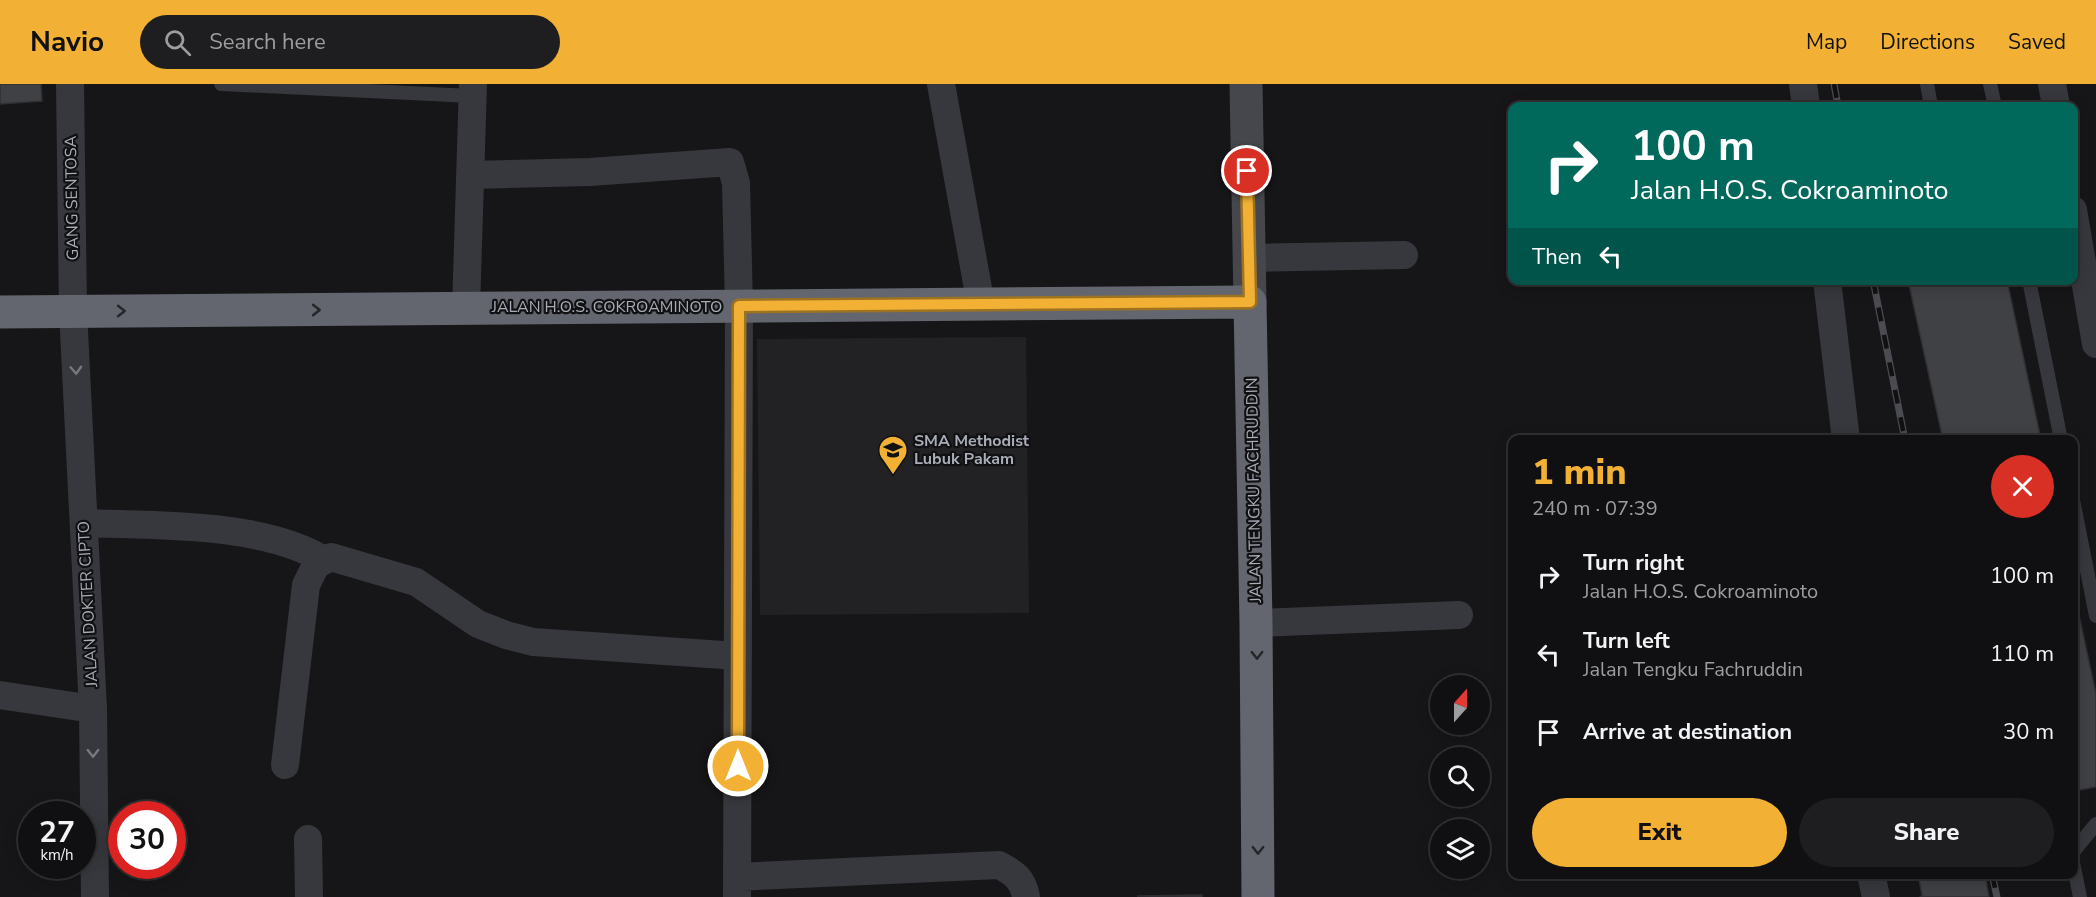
<!DOCTYPE html>
<html lang="en">
<head>
<meta charset="utf-8">
<style>
	body { margin:0; font-family:"Nunito Sans",sans-serif; background:#1e1e20; color:#f1f3f6; height:100vh; display:flex; flex-direction:column; font-size:22px; white-space:nowrap }
	* { box-sizing:border-box; margin:0 }
	p { font-size:20px; color:#9c9d9f }
	.icon { flex:none; width:33px; height:33px; fill:none; stroke:currentColor; stroke-width:2; stroke-linecap:round; stroke-linejoin:round }
	.map { position:relative; flex:1; overflow:hidden }
	.sheet { position:absolute; left:1508px; top:351px; width:570px; height:444px; display:flex; flex-direction:column; background:#101012; border-radius:12px; box-shadow:0 3px 15px #0003,0 0 0 2px #303032 }
	.sheet>* { flex:none }
	.guide { position:absolute; left:1508px; top:18px; width:570px; height:183px; border-radius:12px; box-shadow:0 3px 15px #0003,0 0 0 2px #303032; background:#00695c; color:#fff; overflow:hidden }
	.needle { width:39px; rotate:21deg }
	.controls { position:absolute; left:1430px; top:591px; display:grid; gap:12px }
	.controls a { display:grid; place-items:center; width:60px; height:60px; border-radius:50%; background:#101012; box-shadow:0 3px 15px #0003,0 0 0 2px #303032; font-size:30px }
	.speed { position:absolute; left:18px; top:717px; display:flex; gap:12px; font-size:30px; font-weight:700; text-align:center }
	.speed>* { display:grid; place-content:center; width:78px; height:78px; border-radius:50%; background:#101012; box-shadow:0 3px 15px #0003,0 0 0 2px #303032; line-height:1 }
	.speed small { font-size:15px; font-weight:400 }
	.speed .limit { border:9px solid #d22; background:#fff; color:#111 }
	.pin { position:absolute; display:grid; place-items:center; width:51px; height:51px; color:#fff; margin:-26px; border:3px solid #fff; border-radius:50%; box-shadow:0 2px 6px #0007 }
	.me { position:absolute; width:66px; margin:-33px; rotate:0deg; stroke-linejoin:round; filter:drop-shadow(0 0 4px #0008) }
	.turn { display:flex; align-items:center; gap:21px; height:126px; padding:0 24px; font-size:27px }
	.turn .icon { width:78px; height:78px; stroke-width:2.5 }
	.turn b { display:block; font-size:42px; line-height:51px }
	.then { display:flex; align-items:center; height:57px; padding:0 24px; background:#0003; gap:12px; font-size:22px }
	.round { display:grid; place-items:center; flex:none; width:63px; height:63px; border-radius:32px; background:#1e1e20 }
	.headline { display:flex; align-items:center; justify-content:space-between; height:102px; padding:0 24px }
	h1 { font-size:36px; font-weight:800; line-height:45px; color:#f2b134 }
	.cta { display:flex; gap:12px; margin-top:auto; padding:12px 24px }
	.cta a { flex:1; height:69px; border-radius:36px; background:#f2b134; color:#111; font-size:24px; font-weight:800; line-height:69px; text-align:center }
	.cta a+a { background:#1e1e20; color:#f1f3f6 }
	ul { padding:0; list-style:none }
	li { display:flex; align-items:center; gap:18px; height:78px; padding:0 24px }
	li div { flex:1 }
	li b { display:block; font-size:22px }
	li em { font-style:normal }
	header { display:flex; align-items:center; gap:36px; box-sizing:border-box; height:84px; padding:0 30px; background:#f2b134; color:#111 }
	header strong { font-size:28px }
	nav { display:flex; gap:33px; margin-inline-start:auto; font-size:21px }
	.search { width:420px; height:54px; background:#1e1e20; display:flex; align-items:center; gap:15px; box-sizing:border-box; padding:0 21px; border-radius:33px; color:#9c9d9f; font-size:22px }
	.map>svg:first-child { display:block }
</style>
</head>
<body>
<header>
<strong>Navio</strong>
<div class="search"><svg class="icon" aria-label="search" viewBox="0 0 24 24"><circle cx="10" cy="10" r="6"/><path d="M15 15l6 6"/></svg>Search here</div>
<nav><a>Map</a><a>Directions</a><a>Saved</a></nav>
</header>
<div class="map">
<svg width="2096" height="813" viewBox="0 0 2096 813">
	<rect width="100%" height="100%" fill="#161618"/>
	<path fill="#222225" d="M1026,253L1029,529L760,531L757,255Z"/>
	<path fill="#404145" stroke="#303034" stroke-width="1.5" d="M0,0H41L42,17L0,20Z
		M1908,196H2007L2041,356H1943Z
		M2073,503L2096,610V703L2073,707Z
		M1918,790H1985L1989,813H1920L1922,811Z
		M1202,811V813L1137,812Z"/>
	<g fill="none" stroke-linecap="round" stroke-linejoin="round">
		<path stroke="#37383d" stroke-width="14" d="M221,0L472,12
			M1927,0L1931,22
			M1990,0L1995,22
			M2029,196L2061,356
			M2073,416L2096,532
			M2073,768L2096,740
			M2073,779L2080,813"/>
		<path stroke="#37383d" stroke-width="28" d="M70,0L73,227L93,625L95,813
			M941,0L981,221
			M1803,0L1806,22
			M2052,0L2056,22
			M471,91L590,88L730,78L736,99L739,222L737,813
			M2073,126L2096,260
			M1249,174L1404,171
			M1827,196L1846,356
			M466,225L473,0
			M84,439C156,442 262,438 324,476
			M1256,539L1459,531
			M0,611L93,625
			M285,681L306,501L316,481L331,473L416,498L478,540L506,551L533,558L738,572
			M308,755L309,813
			M1871,790L1876,813
			M737,793L999,781C1014,789 1023,795 1026,813"/>
		<path stroke="#45474d" stroke-width="33" d="M1246,0L1250,218"/>
		<path stroke="#63666e" stroke-width="33" d="M0,228L1250,218L1256,539L1258,813"/>
		<g stroke="#4a4c52" stroke-width="7">
			<path id="rail" d="M1834,0L1838,22
				M1873,196L1905,356
				M1992,790L1997,813"/>
		</g>
		<use href="#rail" stroke="#111113" stroke-width="4.5" stroke-dasharray="14" stroke-linecap="butt"/>
	</g>
	<defs><path id="oneway-chevron" d="M-2-3.5L2.5 0L-2 3.5" fill="none" stroke-width="1.6" stroke-linecap="round" stroke-linejoin="round" transform="scale(1.5)"/></defs>
	<g stroke="#26262a">
		<use href="#oneway-chevron" transform="translate(316 226)"/>
		<use href="#oneway-chevron" transform="translate(121 227)"/>
		<use href="#oneway-chevron" transform="translate(1257 571) rotate(90)"/>
		<use href="#oneway-chevron" transform="translate(1258 766) rotate(90)"/>
	</g>
	<g stroke="#757881">
		<use href="#oneway-chevron" transform="translate(76 286) rotate(87)"/>
		<use href="#oneway-chevron" transform="translate(93 669) rotate(89)"/>
	</g>
	<g fill="none" stroke-linecap="round" stroke-linejoin="round">
		<g stroke="#9d7322" stroke-width="15">
			<path id="route" d="M738,682L739,222L1250,218L1247,87"/>
		</g>
		<use href="#route" stroke="#f2b134" stroke-width="10"/>
	</g>
	<defs>
		<g id="school-pin" transform="scale(1.5)"><path d="M0 17L-7.5 6A9.5 9.5 0 1 1 7.5 6Z" fill="#f2b134" stroke="#111113"/><path d="M0-5L7-2L0 1L-7-2ZM-4 1L0 2.5L4 1V4Q0 6-4 4Z" fill="#111"/></g>
	</defs>
	<g fill-rule="evenodd">
		<use href="#school-pin" x="893" y="366"/>
	</g>
	<g text-anchor="middle" dominant-baseline="central" stroke-width="4.5" stroke-linejoin="round" paint-order="stroke">
		<g font-size="16" fill="#a8adb8" stroke="#111113">
			<text transform="translate(72 114) rotate(-91)">GANG SENTOSA</text>
			<text x="607" y="223">JALAN H.O.S. COKROAMINOTO</text>
			<text transform="translate(1254 406) rotate(-91)">JALAN TENGKU FACHRUDDIN</text>
			<text transform="translate(88 520) rotate(-93)">JALAN DOKTER CIPTO</text>
		</g>
		<g font-size="16" font-weight="bold" fill="#a8adb8" stroke="#111113" text-anchor="start">
			<text x="914" y="357">SMA Methodist<tspan x="914" dy="18">Lubuk Pakam</tspan></text>
		</g>
	</g>
</svg>
<div class="controls">
<a><svg class="needle" viewBox="-14 -14 28 28"><path d="M0-13l5 13h-10z" fill="#e53935"/><path d="M0 13l5-13h-10z" fill="#9c9d9f"/></svg></a>
<a><svg class="icon" aria-label="search" viewBox="0 0 24 24"><circle cx="10" cy="10" r="6"/><path d="M15 15l6 6"/></svg></a>
<a><svg class="icon" aria-label="layers" viewBox="0 0 24 24"><path d="M12 4l9 5-9 5-9-5zM3 14l9 5 9-5"/></svg></a>
</div>
<div class="speed"><div>27<small>km/h</small></div><div class="limit">30</div></div>
<div class="pin" style="left:1247px;top:87px;background:#d93025"><svg class="icon" aria-label="arrive" viewBox="0 0 24 24"><path d="M6 21V4h12l-3 4 3 4H6"/></svg></div>
<svg class="me" style="left:738px;top:682px" viewBox="-20 -20 40 40"><circle r="17" fill="#f2b134" stroke="#fff" stroke-width="3"/><path d="M0-11L8 9 0 5-8 9z" fill="#fff"/></svg>
<div class="guide">
<div class="turn"><svg class="icon" aria-label="right" viewBox="0 0 24 24"><path d="M7 20v-9h11M14 6l5 5-5 5"/></svg><div><b>100 m</b>Jalan H.O.S. Cokroaminoto</div></div>
<div class="then">Then<svg class="icon" aria-label="left" viewBox="0 0 24 24"><path d="M17 20v-9H6M10 6l-5 5 5 5"/></svg></div>
</div>
<section class="sheet">
<div class="headline"><div><h1>1 min</h1><p>240 m · 07:39</p></div><a class="round" style="background:#d93025;color:#fff"><svg class="icon" aria-label="close" viewBox="0 0 24 24"><path d="M6 6l12 12M18 6L6 18"/></svg></a></div>
<ul>
<li><svg class="icon" aria-label="right" viewBox="0 0 24 24"><path d="M7 20v-9h11M14 6l5 5-5 5"/></svg><div><b>Turn right</b><p>Jalan H.O.S. Cokroaminoto</p></div><em>100 m</em></li>
<li><svg class="icon" aria-label="left" viewBox="0 0 24 24"><path d="M17 20v-9H6M10 6l-5 5 5 5"/></svg><div><b>Turn left</b><p>Jalan Tengku Fachruddin</p></div><em>110 m</em></li>
<li><svg class="icon" aria-label="arrive" viewBox="0 0 24 24"><path d="M6 21V4h12l-3 4 3 4H6"/></svg><div><b>Arrive at destination</b></div><em>30 m</em></li>
</ul>
<div class="cta"><a>Exit</a><a>Share</a></div>
</section>
</div>
</body>
</html>
